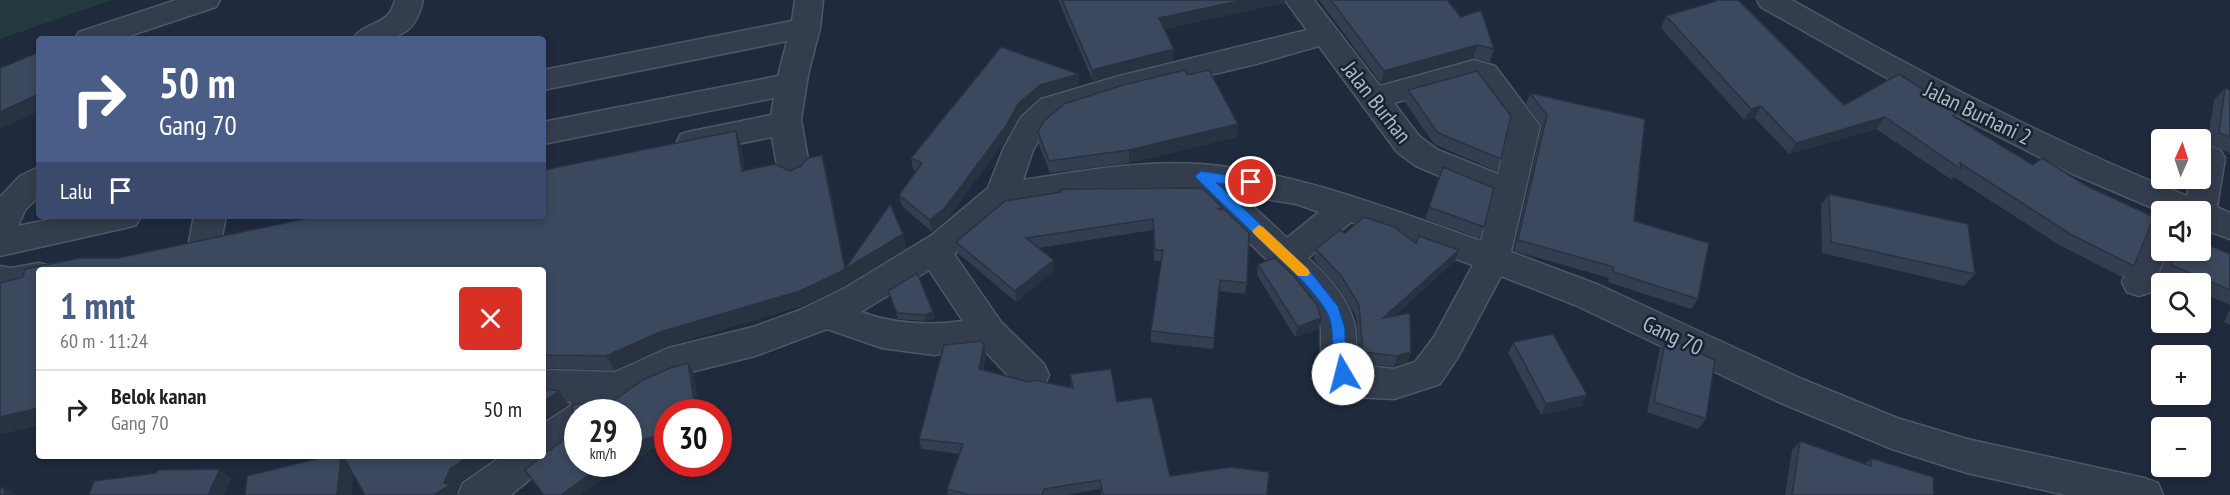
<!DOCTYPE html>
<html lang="id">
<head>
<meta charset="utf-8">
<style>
	body { margin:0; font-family:"PT Sans Narrow",sans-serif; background:#f6f6f6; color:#202124; height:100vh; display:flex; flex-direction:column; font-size:22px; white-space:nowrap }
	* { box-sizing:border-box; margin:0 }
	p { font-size:20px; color:#757577 }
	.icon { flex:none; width:33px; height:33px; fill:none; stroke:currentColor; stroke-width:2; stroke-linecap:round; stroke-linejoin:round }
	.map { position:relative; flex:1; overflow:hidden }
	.details { position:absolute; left:36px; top:267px; width:510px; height:192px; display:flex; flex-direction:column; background:#fff; border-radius:6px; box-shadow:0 3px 9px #0003 }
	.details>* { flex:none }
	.top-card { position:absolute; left:36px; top:36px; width:510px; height:183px; border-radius:6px; box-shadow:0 3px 9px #0003; background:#4a5d87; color:#fff; overflow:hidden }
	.needle { width:39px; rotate:3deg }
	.buttons { position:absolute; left:2151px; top:129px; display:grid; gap:12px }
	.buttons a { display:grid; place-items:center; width:60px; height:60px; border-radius:6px; background:#fff; box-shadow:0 3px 9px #0003; font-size:30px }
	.speed { position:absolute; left:564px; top:399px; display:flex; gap:12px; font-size:30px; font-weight:700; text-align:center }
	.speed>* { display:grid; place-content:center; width:78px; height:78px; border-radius:50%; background:#fff; box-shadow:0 3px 9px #0003; line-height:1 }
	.speed small { font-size:15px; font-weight:400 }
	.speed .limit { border:9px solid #d22; background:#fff; color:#111 }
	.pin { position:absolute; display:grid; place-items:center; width:51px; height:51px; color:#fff; margin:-26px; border:3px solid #fff; border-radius:50%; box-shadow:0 2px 6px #0007 }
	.me { position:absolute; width:66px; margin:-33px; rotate:352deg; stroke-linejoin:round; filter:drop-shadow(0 0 4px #0008) }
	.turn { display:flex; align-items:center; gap:21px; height:126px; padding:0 24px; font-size:27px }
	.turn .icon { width:78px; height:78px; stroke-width:2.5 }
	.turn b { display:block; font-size:42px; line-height:51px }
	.then { display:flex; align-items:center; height:57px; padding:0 24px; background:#0003; gap:12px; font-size:22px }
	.round { display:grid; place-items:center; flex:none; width:63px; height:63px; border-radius:6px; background:#f6f6f6 }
	.overview { display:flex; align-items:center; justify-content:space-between; height:102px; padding:0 24px }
	h1 { font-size:36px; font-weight:700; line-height:45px; color:#4a5d87 }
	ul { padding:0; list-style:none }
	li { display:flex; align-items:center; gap:18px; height:78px; padding:0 24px; border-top:2px solid #e0e0e0 }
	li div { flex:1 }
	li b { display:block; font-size:22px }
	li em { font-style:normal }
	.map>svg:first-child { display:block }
</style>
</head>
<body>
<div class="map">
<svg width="2230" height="495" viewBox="0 0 2230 495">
	<rect width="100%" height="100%" fill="#202a3d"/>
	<path fill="#22393e" d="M0,0H112L0,39Z"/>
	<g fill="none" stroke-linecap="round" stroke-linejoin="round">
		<g stroke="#4f5767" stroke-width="3">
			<path id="minor" d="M176,0H220L216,7L120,39H75L79,32Z
				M395,0H423C414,43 388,39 353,39C364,20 389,28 395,0Z
				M795,0H823L820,28L808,75L801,120L810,171L805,179L794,183L783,179L778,171L772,137L692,153L681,150L677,142L681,134L692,131L771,115L774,98L543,144V122L778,76L787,41L543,90V70L792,21Z
				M1285,0H1314L1380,86L1474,60L1495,66L1540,126L1511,252L1599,285L1802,379L1897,418L1967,439L2144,478L2158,483L2163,495H2066L1967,473L1892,449L1776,401L1575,305L1501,276L1458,357L1440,384L1394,399L1354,397L1341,393L1330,385L1325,374L1321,361V328L1317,315L1294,286L1193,188L1126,190L1010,206L954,254L1001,322L1044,364L1049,375L1044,386L1031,390L1018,386L982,348L934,355L882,348L827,329L755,356L675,376L648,389L613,412H578V441L556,458L546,461L543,468L511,495H458L463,483L502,456H543V424L570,406L572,402L543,400V370L615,372L668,348L753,327L800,310L845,288L932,235L988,188L1003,150L1021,117L1041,99L1119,76L1307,30ZM1319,46L1397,152L1416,166L1492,198L1481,241C1392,210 1295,171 1200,164C1141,160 1081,171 1023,180L1033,150L1043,133L1063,115L1122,96L1256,64ZM1474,80L1509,127L1498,174L1438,150L1419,136L1394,103ZM1241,195L1296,204L1319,212L1287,238ZM1351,222L1473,265L1434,337L1415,362L1394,369L1358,365C1355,353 1357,340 1355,327C1350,300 1328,276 1308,258ZM929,270L963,321C928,326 894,324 861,312Z
				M1757,0H1792C1920,73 2050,141 2187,196L2190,178H2200V149L2209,146L2220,150L2225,158L2217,207L2230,213V239L2200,228V212H2162L2073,174L1915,94L1761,7Z
				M39,167V196L25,210L18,226L66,216H141L136,225L125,228L0,256V197L20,176Z
				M2162,213V250H2168L2151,292L2139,296L2127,292L2122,282L2146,225L2151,216Z
				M194,216H226L221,242L217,251L205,255L193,251L189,242Z
				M39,263L51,266L53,270H39V289L11,296L0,294V266L11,268Z"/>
		</g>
		<use href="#minor" fill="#343d4d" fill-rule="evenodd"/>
	</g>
	<path fill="#333e50" d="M1058,0H1285L1284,3L1164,29L1173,60L1093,81Z
		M1319,0H1447L1461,17L1494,49L1490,62L1473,58L1381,83Z
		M1666,16L1844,105L1954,117L2134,266L2122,277L2059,245L1954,177L1952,180L1876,129L1789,154L1755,118L1744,120L1661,28Z
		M1001,47L1079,85L1040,97L1019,115L1007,138L947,219L932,232L902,206L899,195L916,171L913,170L911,158Z
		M1187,75L1238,124L1237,137L1129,163L1050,173L1039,145L1038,132Z
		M2225,88L2230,90V153L2207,144L2214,100Z
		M1408,90L1501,159L1496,171L1434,144L1405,102Z
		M1530,93L1634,221L1698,299L1691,309L1608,282L1609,278L1514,251L1542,127L1526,104Z
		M741,146L745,170L790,171L801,166L822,155L826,169L846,268L903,234L906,248L844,286L805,305L667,346L615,370L543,368V270L39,425L0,434V283L118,258Z
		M1443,167L1484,227L1479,238L1425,219Z
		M1061,190L1223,208L1247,283L1245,294L1219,291L1213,349L1151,342V331L1162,261H1154L1153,230L1038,248L1054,271L1016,302L958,253L956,242L1061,192Z
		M1829,194L1975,274L1964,286L1822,253L1821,205Z
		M1345,233L1416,243L1455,261L1394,316L1411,352L1407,362L1394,367L1360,363L1356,316L1339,288L1314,260L1316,249Z
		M2169,250H2200L2230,254V305L2200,292V284H2181L2161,274Z
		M1258,264L1319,329L1295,337L1257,275Z
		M888,291L933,312L935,318L926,321L898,319Z
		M2230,309V325L2224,322Z
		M1666,337L1706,419L1698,429L1647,412L1660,348Z
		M1513,342L1587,395L1581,406L1541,415L1508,353Z
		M984,345L986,355L983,370L1029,382L1071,388L1070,374L1117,402L1170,476L1267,495H1101L1100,489L1066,495H948L947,489L960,454L921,449L919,439Z
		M1800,441L1865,464L1871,458L1934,495H1785L1792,450Z"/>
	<path fill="#293241" d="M1244,0H1285L1284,3L1159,30V18Z
		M1477,45L1473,58L1381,83L1384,71Z
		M1174,49L1173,60L1093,81L1092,70Z
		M1079,74V85L1040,97L1019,115L1007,138L947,219L932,232L930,220L1018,104L1040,85Z
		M39,94V111L0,129V112Z
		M1761,106L1755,118L1744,120L1751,109Z
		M1885,117L1876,129L1789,154L1796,143Z
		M1238,124L1237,137L1129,163V150Z
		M736,131L741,146L748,186L742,171Z
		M822,155L826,169L846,268L903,234L906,248L844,286L805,305L667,346L615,370L606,356Z
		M1459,250L1455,261L1380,329L1383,318Z
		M1054,260V271L1016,302L1015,291Z
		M933,312L935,318L926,321L924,315Z
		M1321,318L1319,329L1295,337L1298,327Z
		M984,345L986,355L980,379L979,369Z
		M1411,352L1407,362L1394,367L1397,356Z
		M688,363L694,374L700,412H696Z
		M559,391L568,404L543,421V402Z
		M1587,395L1581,406L1541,415L1546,404Z
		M39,408V425L0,434V417Z
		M668,433V445L652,449L625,468L623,464H628V451L646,439Z
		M341,456H345L354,465L352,495H337Z
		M469,456H498L462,481L457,493L459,495H434L444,483L450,469Z
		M604,464H622L623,465L581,495H561Z
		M220,469L232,478L224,495H208Z
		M4,487L16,495H5Z"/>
	<path fill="#3b485d" stroke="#293241" stroke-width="1.5" d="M1062,0H1244L1159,18L1174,49L1092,70Z
		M1331,0H1447L1461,17L1481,10L1494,49L1477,45L1384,71Z
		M1719,0H1738L1844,105L1899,74L1958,112L1953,116L2033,165L2042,158L2087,186L2154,217L2134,266L2070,234L1960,163L1961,169L1885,117L1796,143L1761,106L1751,109L1666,16Z
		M1001,47L1079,74L1040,85L1018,104L1006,126L945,208L930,220L899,195L922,163L911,158Z
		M39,52V94L0,112V68Z
		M1185,70L1187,75L1209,70L1238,124L1129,150L1049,161L1038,132L1044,121L1064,104L1123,85Z
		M1477,71L1511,116L1501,159L1438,133L1408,90Z
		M2225,88L2230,90V137L2219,133Z
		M1530,93L1645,119L1634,221L1709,243L1698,299L1613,272L1614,267L1518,240L1547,115Z
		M736,131L742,171L775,164L790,171L801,166L808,158L822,155L845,269L890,204L903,234L840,272L800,291L660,332L606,356L543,355V270H39V408L0,417V283L23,277L25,269L80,258H118L318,216H543V170Z
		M1443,167L1494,188L1484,227L1429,207Z
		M1202,188L1223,208L1217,209L1225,210L1249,233L1247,283L1220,280L1214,338L1151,331L1163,250H1155L1153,219L1026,238L1054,260L1015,291L956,242L1005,201L1061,192V190L1069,189Z
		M1829,194L1968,224L1975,274L1831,242Z
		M1364,217L1394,227L1416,243L1419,236L1459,250L1383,318L1410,313L1411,352L1397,356L1363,352L1359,305L1342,277L1316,249L1340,230L1345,233Z
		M2200,241L2230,254V290L2171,265L2177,250H2200Z
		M1275,258L1294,276L1317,305L1321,318L1298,327L1258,264Z
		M917,273L933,312L924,315L897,313L888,291Z
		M1553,334L1587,395L1546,404L1513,342Z
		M1666,337L1715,360L1706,419L1654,402Z
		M981,341L984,345L979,369L1029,382L1035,380L1073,388L1070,374L1111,369L1117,402L1152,397L1170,476L1230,467L1269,472L1267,495H1103L1100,480L1044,489L1042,495H970L947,489L963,444L919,439L944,345Z
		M688,363L696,412H668V433L646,439L628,451V412H578V464H604L561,495H544L525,470L537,460L539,456H543V452L550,450L572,433L573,404H608L643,380L670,368Z
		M543,389L559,391L543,402Z
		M1800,441L1871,466V458L1933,477L1934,495H1792Z
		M320,456H341L337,495H245L247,476L316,459Z
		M343,456H469L450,469L444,483L450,485L434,495H365Z
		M220,469L208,495H89L94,481L156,473L158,470Z
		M4,487L5,495H0V489Z"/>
	<path fill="#1a73e8" stroke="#114b97" stroke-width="1.5" d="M1201,171L1256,179L1258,182L1251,187L1217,183L1311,272L1338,306L1345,328L1346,361L1350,374L1348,378L1343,380L1338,378C1327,357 1338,331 1326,311C1311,287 1289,268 1270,250C1246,226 1221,203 1197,179L1195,176Z"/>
	<path fill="#f59e0b" d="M1259,225L1263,227L1308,269L1310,273L1308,276H1298L1254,234L1252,231Z"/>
	<g text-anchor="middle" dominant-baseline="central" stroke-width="5" stroke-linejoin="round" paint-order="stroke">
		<g font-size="22" fill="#afb7c9" stroke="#192231">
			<text transform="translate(1377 102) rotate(52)">Jalan Burhan</text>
			<text transform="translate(1978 113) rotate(26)">Jalan Burhani 2</text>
			<text transform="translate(1673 335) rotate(25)">Gang 70</text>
		</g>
	</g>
</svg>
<div class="buttons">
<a><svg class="needle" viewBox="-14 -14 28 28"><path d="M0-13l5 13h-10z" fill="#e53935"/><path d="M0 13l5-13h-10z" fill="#757577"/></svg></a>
<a><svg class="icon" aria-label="sound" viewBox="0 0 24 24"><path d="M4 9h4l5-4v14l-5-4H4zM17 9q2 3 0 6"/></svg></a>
<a><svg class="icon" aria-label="search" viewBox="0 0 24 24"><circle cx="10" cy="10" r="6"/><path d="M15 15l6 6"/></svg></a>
<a>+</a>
<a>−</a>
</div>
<div class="speed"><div>29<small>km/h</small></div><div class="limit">30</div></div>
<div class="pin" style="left:1251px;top:182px;background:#d93025"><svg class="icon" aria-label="arrive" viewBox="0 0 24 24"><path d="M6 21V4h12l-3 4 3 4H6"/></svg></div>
<svg class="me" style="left:1343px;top:374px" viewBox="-20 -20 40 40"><circle r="19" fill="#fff"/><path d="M0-13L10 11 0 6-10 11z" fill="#1a73e8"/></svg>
<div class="top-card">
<div class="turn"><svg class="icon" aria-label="right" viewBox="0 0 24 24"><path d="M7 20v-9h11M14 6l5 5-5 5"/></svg><div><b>50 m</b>Gang 70</div></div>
<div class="then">Lalu<svg class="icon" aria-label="arrive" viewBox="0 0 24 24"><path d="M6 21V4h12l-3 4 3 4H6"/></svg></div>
</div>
<section class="details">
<div class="overview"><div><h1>1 mnt</h1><p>60 m · 11:24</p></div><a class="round" style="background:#d93025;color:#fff"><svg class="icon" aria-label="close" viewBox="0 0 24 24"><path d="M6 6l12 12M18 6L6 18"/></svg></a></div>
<ul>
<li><svg class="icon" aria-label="right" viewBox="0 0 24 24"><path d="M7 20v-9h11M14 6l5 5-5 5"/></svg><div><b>Belok kanan</b><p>Gang 70</p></div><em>50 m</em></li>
</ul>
</section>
</div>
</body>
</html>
